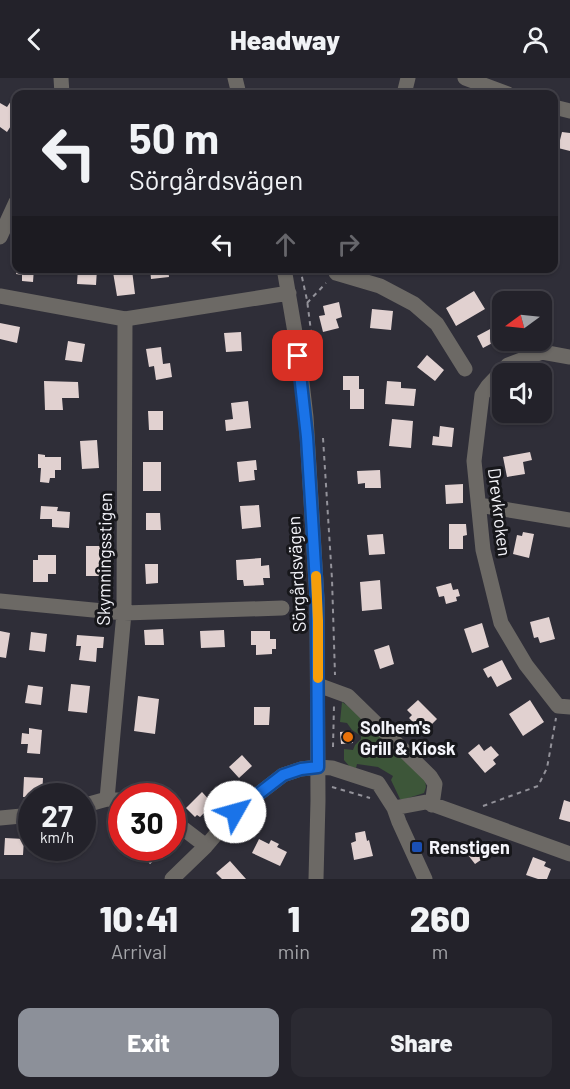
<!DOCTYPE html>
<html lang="en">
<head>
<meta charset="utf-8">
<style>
	body { margin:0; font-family:Barlow,sans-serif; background:#2b2a32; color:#f1f3f6; height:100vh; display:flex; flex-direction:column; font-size:22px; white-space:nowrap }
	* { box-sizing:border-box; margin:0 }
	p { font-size:20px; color:#a3a4a8 }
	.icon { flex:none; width:33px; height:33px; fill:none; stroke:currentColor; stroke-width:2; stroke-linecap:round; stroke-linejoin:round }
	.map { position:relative; height:801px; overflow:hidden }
	.sheet { display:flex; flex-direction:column; background:#23222a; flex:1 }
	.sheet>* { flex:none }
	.hud { position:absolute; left:12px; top:12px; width:546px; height:183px; border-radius:12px; box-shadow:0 2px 4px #0004,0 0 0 2px #403f47; background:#23222a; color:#f1f3f6; overflow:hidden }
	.needle { width:39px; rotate:255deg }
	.buttons { position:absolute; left:492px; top:213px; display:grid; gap:12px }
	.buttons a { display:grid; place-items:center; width:60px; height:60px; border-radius:12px; background:#23222a; box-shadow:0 2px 4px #0004,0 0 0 2px #403f47; font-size:30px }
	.speed { position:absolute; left:18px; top:705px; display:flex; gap:12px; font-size:30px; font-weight:700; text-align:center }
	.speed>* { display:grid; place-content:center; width:78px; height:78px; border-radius:50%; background:#23222a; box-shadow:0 2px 4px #0004,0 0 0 2px #403f47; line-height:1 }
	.speed small { font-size:15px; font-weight:400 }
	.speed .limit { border:9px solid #d22; background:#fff; color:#111 }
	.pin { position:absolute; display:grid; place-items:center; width:51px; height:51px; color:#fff; margin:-26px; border-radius:12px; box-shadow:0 3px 9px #0006 }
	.me { position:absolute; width:66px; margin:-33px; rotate:52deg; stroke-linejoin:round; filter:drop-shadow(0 0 4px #0008) }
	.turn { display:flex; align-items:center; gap:21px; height:126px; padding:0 18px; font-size:27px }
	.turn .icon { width:78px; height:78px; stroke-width:2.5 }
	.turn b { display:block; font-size:42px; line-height:51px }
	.lanes { display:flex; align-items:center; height:57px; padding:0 18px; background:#0003; justify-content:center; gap:30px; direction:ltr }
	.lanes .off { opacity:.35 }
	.eta { display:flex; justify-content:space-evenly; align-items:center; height:102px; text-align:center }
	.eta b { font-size:36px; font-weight:800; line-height:42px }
	.primary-button { display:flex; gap:12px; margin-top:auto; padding:12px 18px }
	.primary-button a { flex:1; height:69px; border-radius:12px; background:#8c9099; color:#fff; font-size:24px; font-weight:800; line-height:69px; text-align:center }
	.primary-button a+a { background:#2b2a32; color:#f1f3f6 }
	header { display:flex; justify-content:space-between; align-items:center; height:78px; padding:0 18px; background:#23222a; font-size:27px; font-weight:800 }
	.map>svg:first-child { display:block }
</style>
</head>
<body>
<header><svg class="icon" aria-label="back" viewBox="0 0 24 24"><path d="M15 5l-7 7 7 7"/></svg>Headway<svg class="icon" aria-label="person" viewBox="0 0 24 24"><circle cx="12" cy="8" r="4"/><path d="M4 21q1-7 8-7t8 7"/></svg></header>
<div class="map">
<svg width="570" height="801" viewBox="0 0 570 801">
	<rect width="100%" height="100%" fill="#2f2e38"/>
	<path fill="#3d5639" d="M342,624L348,628L425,701L426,709L424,715L405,721H400L391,702L393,698L378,689L357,686L356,690L350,689L344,682V671L353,672L355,667L361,661V658L352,652L347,645L340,644Z"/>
	<path fill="#e1d1d0" d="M11,23L16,26V40L7,54L0,49V25L7,29Z
		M562,54L570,55V73L558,70Z
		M17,190H34L33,204L22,203V197L16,196Z
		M78,190L97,191L96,207L77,206Z
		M150,190H168L169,199L151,201Z
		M132,192L135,216L117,218L113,194Z
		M474,213L485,231L456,248L446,230Z
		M339,224L342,239L336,241L339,250L323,254L319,238L325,237L323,228Z
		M372,231L393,233L391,252L370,250Z
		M0,245L20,249L17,265L0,261Z
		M494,249L500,261L483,270L477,258Z
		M241,254L242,273L226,274L224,255Z
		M68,263L85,266L82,284L65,282Z
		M161,269L163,286L170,285L172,299L156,302L154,288L149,289L146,271Z
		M427,277L444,292L435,303L417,289Z
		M343,298H359V311H364V331H350V312H343Z
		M44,303L78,304L79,320H62L63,332H45Z
		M387,303L401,304V310L416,311L414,328L385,326Z
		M248,323L251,350L226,353L225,342L233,341L231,325Z
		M148,333H163V352H149Z
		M392,341L413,343L411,370L389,368Z
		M440,348L454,350L452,369L432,367L433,358L439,359Z
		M97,362L99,390L82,391L80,363Z
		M530,374L532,382L523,384L525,396L507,399L503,379Z
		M38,376L45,377V379H61V392H55V400H50L49,405L40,404L41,390H38Z
		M256,382L257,392H254L255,402L239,404L237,384Z
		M143,384H161V413H143Z
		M380,392L381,410H365V405L358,406L357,393Z
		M463,406V425L446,426L445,407Z
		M259,427L261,449L242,451L240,428Z
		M41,428L58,429L57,433L70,434L69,450L52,449V441H40Z
		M146,435H160L161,452H146Z
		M449,446H466L467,457L463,458V471H449Z
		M523,454L534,456L529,480L513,476L517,457L522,458Z
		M383,456L385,476L369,477L367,457Z
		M86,468H103L104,498H86Z
		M38,477H56V496H48V504H33V482H38Z
		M261,480V488L269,487L270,500H263L264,507L244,508L243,502H237L236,482Z
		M145,486H158V505L146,506Z
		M380,502L382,531L362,533L360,504Z
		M451,505L453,512L458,511L460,518L456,519L457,523L446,526L444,518L439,519L436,509Z
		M549,539L555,561L540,565L538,559L534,560L530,544Z
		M482,545L489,569L472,575L464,551Z
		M163,551L164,567H145L144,552Z
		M224,552L225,569L201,570L200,553Z
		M0,553L10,555L6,580L0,579Z
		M251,553H270V561H276V571H272V576L256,577V567H251Z
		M31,554L47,556L45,574L29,572Z
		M77,557L104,559L103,570H97L96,584L79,582L81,568H76Z
		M389,567L394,586L380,591L374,572Z
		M502,582L512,601L497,609L491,598L488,600L483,591Z
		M71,606L90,608L87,635L68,633Z
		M28,607L43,609L41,627L25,625Z
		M138,618L159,621L155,656L134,653Z
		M418,622L437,641L426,652L417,642L414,645L409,640L412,637L407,632Z
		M530,622L544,644L523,658L509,636Z
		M254,629H270L269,647H254Z
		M29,650L42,652L40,676L27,675L28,666H21L22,655L29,656Z
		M352,653L353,665L341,666L340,654Z
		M479,666L484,673L491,668L499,677L493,682L496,686L485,695L468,675Z
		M242,677L252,688L239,700L229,689Z
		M24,699L43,700L42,718L23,719Z
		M202,714L212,725L204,733L205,734L200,739L197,737L195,739L186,730Z
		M564,722L570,724V744L559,741Z
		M108,741H122V762H115L114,759H110Z
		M365,753L367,763L369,762L373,778L354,782L351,765L356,763L355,755Z
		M5,760L24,761L23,777H4Z
		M259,761L269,766L271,762L279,766L277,769L287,774L280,788L252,775Z
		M477,768L478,770L483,768L488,777L475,786L468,777L474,773L472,771Z
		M142,770H160L164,774L150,786L138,773Z
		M533,779L546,784L544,788L551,791L547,801H538L526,797Z
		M230,783L246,801H222L216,795Z"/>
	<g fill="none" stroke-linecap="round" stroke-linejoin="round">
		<path stroke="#93929a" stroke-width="2" stroke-dasharray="4.5 4.5" stroke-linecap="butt" d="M300,190L307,222L316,292
			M307,225L326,205
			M323,360L332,501L335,597
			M333,669L334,627
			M332,709L370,720
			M483,728L538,708L547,690L556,640"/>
		<path stroke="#6c6965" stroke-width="15" d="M61,0L62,16
			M235,0L239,16
			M465,0L508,16
			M404,16L408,0
			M554,29L570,33
			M0,159L16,124
			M284,190L299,278L306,339L317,521L318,723L316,801
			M339,190L336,195L380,208L414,226L437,246L465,291
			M0,218L125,241L289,215
			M570,279L542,274L508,287L488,308L482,317L474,383L483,472L501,545L526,587L558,628L570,629
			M479,427L570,442
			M0,523L124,535L282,530
			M318,607L348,618L430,698L435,706L432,727
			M107,721L124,535L125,241
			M82,728L107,721L122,722
			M394,730L426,724L570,776
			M0,740L32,737
			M172,742L206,768
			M172,801L206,768L235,734L283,697L301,691L318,689L332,690L378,705L394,730L399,744L425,801"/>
	</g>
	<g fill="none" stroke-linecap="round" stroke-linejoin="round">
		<g stroke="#114b97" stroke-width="15">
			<path id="route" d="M235,734L283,697L301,691L318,689L317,521L307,359L298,278"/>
		</g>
		<use href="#route" stroke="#1a73e8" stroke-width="10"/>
		<path stroke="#f59e0b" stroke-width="10" d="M316,498L318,543V600"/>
	</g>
	<circle fill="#e8710a" stroke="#17171b" stroke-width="2" cx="348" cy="659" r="6"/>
	<rect fill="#1a4fb4" stroke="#17171b" stroke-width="2" x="411" y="763" width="12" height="12" rx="3"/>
	<g text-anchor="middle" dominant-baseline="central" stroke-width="6" stroke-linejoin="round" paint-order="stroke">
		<g font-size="18" fill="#f4f4fa" stroke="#17171b">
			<text transform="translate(500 434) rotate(83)">Drevkroken</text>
			<text transform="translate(104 481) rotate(-89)">Skymningsstigen</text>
			<text transform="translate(296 496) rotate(-93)">Sörgårdsvägen</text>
		</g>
		<g font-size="18" font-weight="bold" fill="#f4f4fa" stroke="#17171b" text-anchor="start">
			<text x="360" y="649">Solhem's<tspan x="360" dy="21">Grill &amp; Kiosk</tspan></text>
			<text x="429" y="769">Renstigen</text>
		</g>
	</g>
</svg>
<div class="buttons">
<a><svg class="needle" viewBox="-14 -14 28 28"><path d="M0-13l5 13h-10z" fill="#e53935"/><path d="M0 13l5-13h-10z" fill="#a3a4a8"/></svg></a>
<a><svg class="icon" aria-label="sound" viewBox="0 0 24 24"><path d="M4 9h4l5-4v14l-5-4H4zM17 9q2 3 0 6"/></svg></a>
</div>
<div class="speed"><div>27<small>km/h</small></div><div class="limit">30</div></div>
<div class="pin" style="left:298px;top:278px;background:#d93025"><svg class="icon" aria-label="arrive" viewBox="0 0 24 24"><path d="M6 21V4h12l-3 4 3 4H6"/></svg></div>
<svg class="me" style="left:235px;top:734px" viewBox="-20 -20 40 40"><circle r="19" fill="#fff"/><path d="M0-13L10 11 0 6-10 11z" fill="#1a73e8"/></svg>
<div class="hud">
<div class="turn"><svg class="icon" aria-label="left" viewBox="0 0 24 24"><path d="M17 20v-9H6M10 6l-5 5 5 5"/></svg><div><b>50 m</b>Sörgårdsvägen</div></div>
<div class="lanes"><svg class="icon" aria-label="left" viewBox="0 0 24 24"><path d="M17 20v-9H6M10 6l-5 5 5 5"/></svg><svg class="icon off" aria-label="ahead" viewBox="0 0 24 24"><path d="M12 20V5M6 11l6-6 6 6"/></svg><svg class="icon off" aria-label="right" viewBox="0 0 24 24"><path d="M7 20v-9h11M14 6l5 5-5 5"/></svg></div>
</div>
</div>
<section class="sheet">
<div class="eta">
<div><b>10:41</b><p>Arrival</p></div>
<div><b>1</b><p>min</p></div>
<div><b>260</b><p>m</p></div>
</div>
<div class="primary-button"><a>Exit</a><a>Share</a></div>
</section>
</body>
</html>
